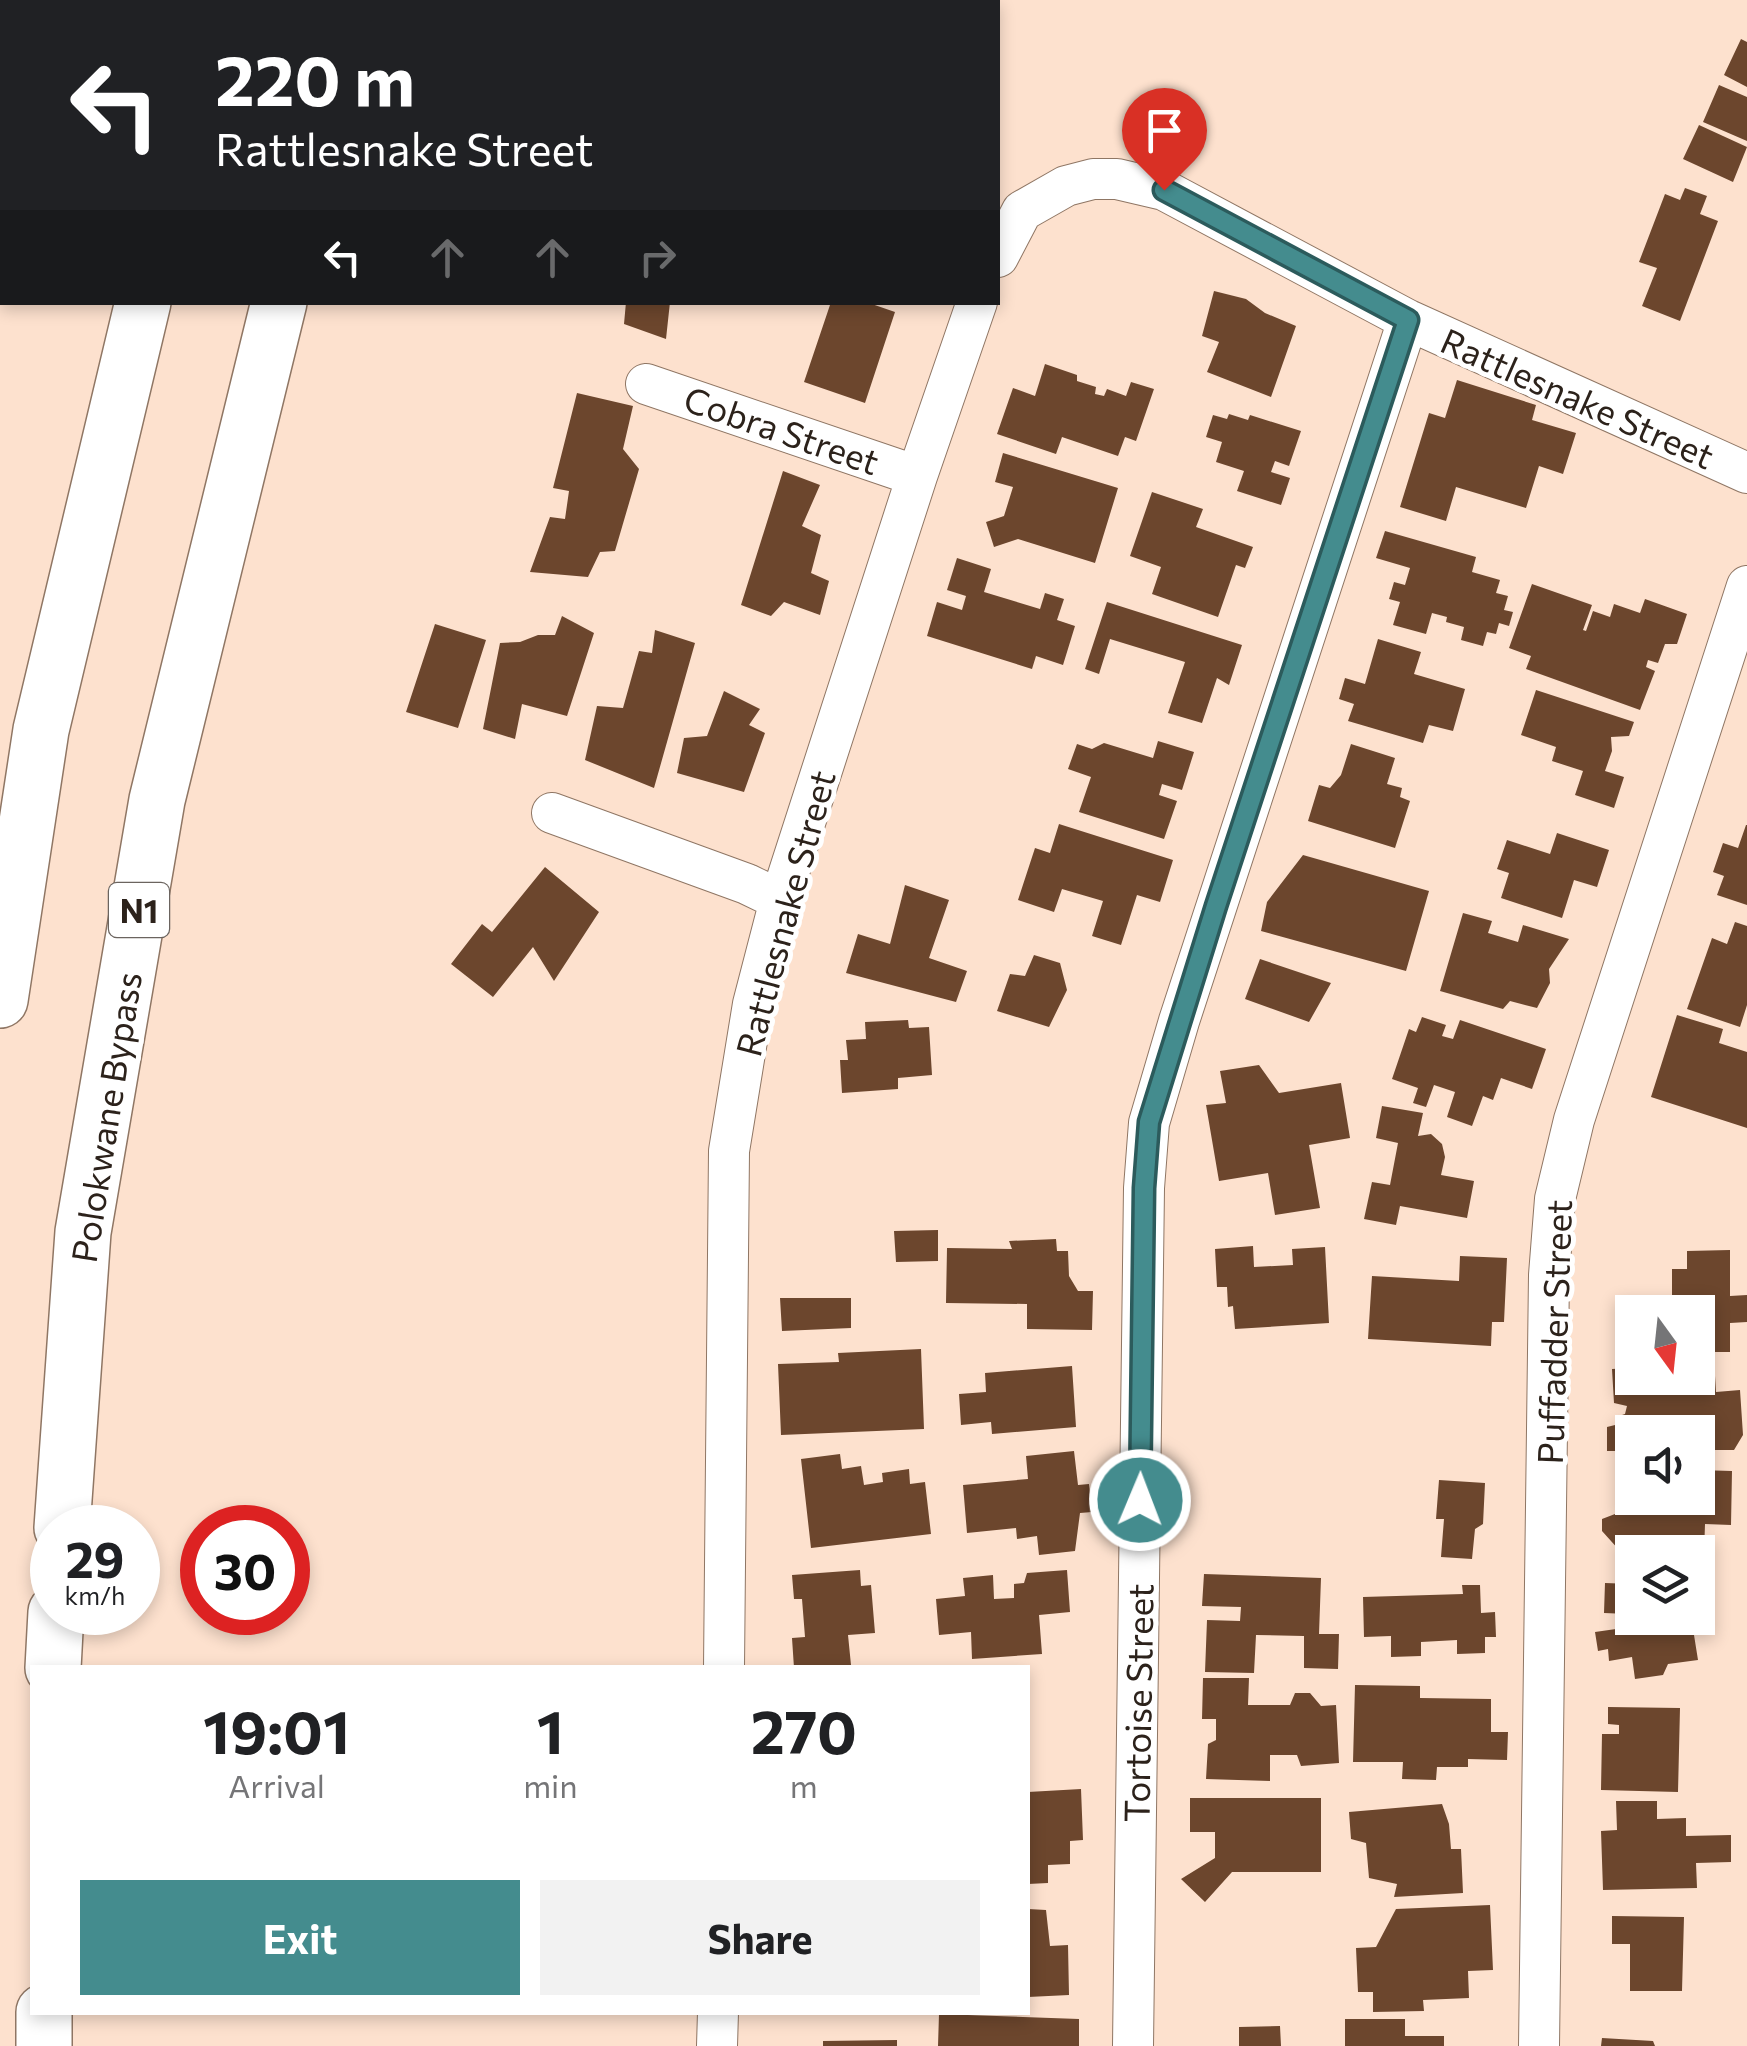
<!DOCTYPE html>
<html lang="en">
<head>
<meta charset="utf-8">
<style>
	body { margin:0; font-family:Commissioner,sans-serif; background:#f2f2f2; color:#202124; height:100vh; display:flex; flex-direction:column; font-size:38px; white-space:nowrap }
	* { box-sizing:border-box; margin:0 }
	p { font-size:32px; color:#757577 }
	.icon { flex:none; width:55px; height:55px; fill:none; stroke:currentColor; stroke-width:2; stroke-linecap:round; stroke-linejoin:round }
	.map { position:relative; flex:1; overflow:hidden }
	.panel { position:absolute; left:30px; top:1665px; width:1000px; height:350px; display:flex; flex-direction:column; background:#fff; border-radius:0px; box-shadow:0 5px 15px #0003 }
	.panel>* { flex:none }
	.banner { position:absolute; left:0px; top:0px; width:1000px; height:305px; box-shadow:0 5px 15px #0003; background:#202124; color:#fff; overflow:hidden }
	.needle { width:65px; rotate:165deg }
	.tools { position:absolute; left:1615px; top:1295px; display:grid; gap:20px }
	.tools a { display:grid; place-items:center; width:100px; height:100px; border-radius:0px; background:#fff; box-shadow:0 5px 15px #0003; font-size:50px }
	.speed { position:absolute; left:30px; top:1505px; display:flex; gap:20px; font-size:50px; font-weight:700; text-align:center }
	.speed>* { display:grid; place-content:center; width:130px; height:130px; border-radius:50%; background:#fff; box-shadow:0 5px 15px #0003; line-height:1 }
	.speed small { font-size:25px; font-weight:400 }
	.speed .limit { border:15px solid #d22; background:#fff; color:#111 }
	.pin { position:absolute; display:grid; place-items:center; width:85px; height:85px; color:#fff; margin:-102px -42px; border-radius:50% 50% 50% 0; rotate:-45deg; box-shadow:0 0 10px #0007 }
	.pin .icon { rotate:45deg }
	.me { position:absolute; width:110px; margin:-55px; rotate:1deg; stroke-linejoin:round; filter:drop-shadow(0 0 8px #0008) }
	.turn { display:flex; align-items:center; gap:35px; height:210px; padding:0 50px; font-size:45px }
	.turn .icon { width:130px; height:130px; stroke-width:2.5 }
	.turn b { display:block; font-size:70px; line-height:85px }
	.lanes { display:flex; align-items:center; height:95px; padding:0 50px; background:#0003; justify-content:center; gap:50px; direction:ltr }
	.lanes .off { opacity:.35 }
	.eta { display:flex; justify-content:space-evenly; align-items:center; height:170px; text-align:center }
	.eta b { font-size:60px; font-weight:700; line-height:70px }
	.button { display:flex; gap:20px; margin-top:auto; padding:20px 50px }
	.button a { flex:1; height:115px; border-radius:0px; background:#448c8e; color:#fff; font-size:40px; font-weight:700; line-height:115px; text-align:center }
	.button a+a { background:#f2f2f2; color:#202124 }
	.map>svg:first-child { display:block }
</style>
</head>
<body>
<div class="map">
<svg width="1747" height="2046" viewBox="0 0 1747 2046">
	<rect width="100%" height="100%" fill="#fde1ce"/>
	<path fill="#6c462d" d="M1741,39L1747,42V87L1724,75Z
		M1719,85L1747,97V141L1703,122Z
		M1699,125L1747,147L1733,182L1683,159Z
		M1685,188L1707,196L1700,214L1718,221L1680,321L1642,306L1657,268L1639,262L1665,194L1680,200Z
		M1214,291L1246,299L1265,313L1296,326L1271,397L1207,372L1219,342L1202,336Z
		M626,302H670L666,339L624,324Z
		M831,302H866L895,312L865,403L804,382Z
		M1045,364L1077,375V381L1096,387L1095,394L1104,396L1107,389L1126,396L1131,382L1154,389L1136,441L1125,437L1118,456L1062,437L1056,454L997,434L1013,388L1035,396Z
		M1457,380L1536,405L1532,420L1576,433L1563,474L1539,466L1526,508L1456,487L1446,521L1400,507L1429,413L1445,418Z
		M577,393L633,406L623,449L639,469L615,551L600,552L588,577L530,572L550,517L565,519L569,491L553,488Z
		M1229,414L1248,420L1250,415L1301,431L1289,466L1275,461L1271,472L1290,478L1281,505L1237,491L1244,471L1216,462L1222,442L1206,437L1213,415L1227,419Z
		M1003,453L1118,488L1095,563L1018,539L994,547L986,522L1004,516L1013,487L995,482Z
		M783,471L820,485L802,526L821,535L811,573L829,581L820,615L784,602L771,616L741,605Z
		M1152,492L1203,509L1196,527L1253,547L1245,568L1236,565L1218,617L1152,594L1161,567L1130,556Z
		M1385,531L1476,557L1472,572L1500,580L1496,593L1508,596L1504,610L1513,612L1509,626L1499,623L1496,634L1487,632L1483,646L1461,640L1464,627L1446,622L1447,617L1432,613L1426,634L1393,625L1400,602L1389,599L1394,582L1405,585L1410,568L1376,558Z
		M957,558L991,569L984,592L1040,609L1045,593L1064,599L1057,620L1075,626L1063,665L1036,656L1032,669L927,636L937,602L962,610L966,596L947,590Z
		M1532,584L1592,605L1583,630L1586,631L1593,611L1610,617L1614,604L1640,613L1645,599L1687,614L1677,644H1665L1658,663L1648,660L1646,667L1655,671L1640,710L1526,669L1531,656L1509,648Z
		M1107,602L1242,645L1229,685L1217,678L1202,723L1168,713L1185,662L1110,639L1099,674L1085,669Z
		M562,616L594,633L567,716L522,704L515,739L483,729L500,643L520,642L538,635H555Z
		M435,624L486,640L458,728L406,712Z
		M655,630L695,643L654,788L585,760L597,706L623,708L639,651L652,653Z
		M1378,639L1421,652L1414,674L1465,689L1453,731L1429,725L1423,743L1348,721L1354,704L1339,699L1345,678L1365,684Z
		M1536,690L1634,722L1629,736L1611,737L1612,751L1605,771L1624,777L1614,808L1575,795L1583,771L1552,761L1556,747L1521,735Z
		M724,691L760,709L749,725L765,733L744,792L677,773L684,738L707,736Z
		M1158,741L1194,752L1182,790L1162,784L1159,795L1177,801L1164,839L1079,812L1091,777L1068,769L1077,744L1092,749L1104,743L1153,758Z
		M1351,744L1395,758L1387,784L1402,788L1400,797L1410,801L1395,848L1308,821L1319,785L1330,788L1341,775Z
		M1059,824L1173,860L1160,902L1137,895L1121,945L1092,936L1103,901L1062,889L1054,912L1018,900L1035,848L1050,853Z
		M1746,825H1747V905L1717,895L1724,876L1713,872L1723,843L1738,848Z
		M1557,833L1609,850L1597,887L1574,880L1562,918L1501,898L1509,873L1497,869L1507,840L1550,854Z
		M1303,855L1429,891L1406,971L1261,931L1267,902Z
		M545,867L599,912L554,981L533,947L493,997L451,964L482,924L492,932Z
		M905,885L949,900L929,958L967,971L956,1002L846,973L858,934L890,944Z
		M1463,913L1492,921L1488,933L1518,942L1523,925L1569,939L1549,969L1550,983L1537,1008L1510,1001L1503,1009L1440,991Z
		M1735,922L1747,926V1005L1740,1027L1687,1009L1712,938L1727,944Z
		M1034,955L1060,963L1067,990L1049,1027L997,1011L1010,974L1025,976Z
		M1260,959L1331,983L1309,1022L1245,999Z
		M1677,1015L1723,1029L1719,1043L1747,1052V1128L1651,1097Z
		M1422,1017L1446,1025L1442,1036L1453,1039L1460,1020L1546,1049L1532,1089L1501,1078L1493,1100L1483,1096L1472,1126L1447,1117L1455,1092L1434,1085L1426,1107L1413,1103L1418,1088L1392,1079L1409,1029L1416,1032Z
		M908,1020L909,1028L929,1027L932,1075L898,1078V1089L842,1093L840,1060H848L846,1040L866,1039L865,1022Z
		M1259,1065L1279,1093L1341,1083L1350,1138L1309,1145L1320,1208L1275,1215L1268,1173L1219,1181L1206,1105L1226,1103L1220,1071Z
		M1382,1106L1423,1113L1418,1136L1431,1134L1442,1144L1445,1157L1441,1175L1474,1181L1467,1218L1400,1206L1396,1225L1364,1219L1372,1182L1390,1185L1398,1143L1376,1138Z
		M938,1230V1261L896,1262L894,1231Z
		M1056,1239L1057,1251H1068L1069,1276L1078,1291H1093L1092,1330L1027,1329V1304L946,1303L947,1248L1012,1249L1009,1241Z
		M1253,1246L1254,1267L1293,1265L1292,1249L1325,1247L1329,1323L1235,1329L1233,1306L1228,1307L1227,1287H1217L1215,1249Z
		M1730,1250V1296L1747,1295V1322L1730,1323V1352H1698V1312H1683L1682,1303H1672V1269H1687V1251Z
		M1460,1256L1507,1258L1504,1322H1492L1491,1346L1368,1339L1372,1276L1459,1281Z
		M780,1298H851V1328L782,1331Z
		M921,1349L924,1429L781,1435L778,1364L839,1362L838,1353Z
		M1072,1366L1076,1427L992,1434L991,1422L961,1425L959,1394L986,1392L985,1373Z
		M1632,1368V1378H1656L1657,1380L1715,1376L1716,1392L1740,1390L1743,1435L1734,1450H1698V1432H1632V1451H1607V1427L1615,1425L1616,1417L1625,1414L1627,1406L1614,1403L1612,1369Z
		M1074,1451L1078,1485L1089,1484L1092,1512L1080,1513L1075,1551L1039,1555L1037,1536L1017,1539L1016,1528L967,1533L963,1485L1028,1479L1026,1456Z
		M840,1454L842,1469L861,1466L864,1485L883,1482L882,1473L909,1469L910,1484L925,1482L931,1534L811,1548L801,1459Z
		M1616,1467L1632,1468V1498H1698V1470L1732,1471L1731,1525L1705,1524L1704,1554L1620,1551L1602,1531V1519L1615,1514Z
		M1439,1480L1485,1483L1483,1524L1475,1529L1472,1559L1441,1557L1444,1519H1436Z
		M860,1570L861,1586L871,1585L875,1633L848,1635L851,1665L794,1668L792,1638L805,1637L802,1599H794L792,1575Z
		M1067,1570L1070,1612L1039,1615L1042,1654L972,1659L971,1632L939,1635L936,1599L965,1596L963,1578L993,1575L994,1599L1014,1598V1584L1024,1583L1027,1573Z
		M1204,1574L1321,1578L1319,1634H1339L1338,1669L1304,1668V1636L1256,1635L1254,1673L1205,1672L1207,1620L1240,1621L1241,1607L1202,1606Z
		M1605,1583L1632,1584V1618H1647L1646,1629L1694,1635L1698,1660L1668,1664L1663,1675L1635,1679L1632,1657L1609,1661L1608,1649L1598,1651L1595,1632L1623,1628L1628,1614L1604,1613Z
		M1462,1585H1480L1481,1613L1495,1612L1496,1637H1485V1653L1457,1654V1640L1421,1642V1656L1391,1657V1636L1364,1637L1363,1597L1463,1594Z
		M1203,1678H1249L1248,1705H1290L1295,1693H1310L1321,1706L1336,1705L1339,1763L1301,1766L1297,1755H1270V1781L1206,1779L1208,1744L1216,1740V1719H1202Z
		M1355,1685L1420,1686V1698L1491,1699V1732H1508L1507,1760L1468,1759V1767H1437L1436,1780L1402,1779L1403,1762H1353Z
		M1608,1707L1680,1708L1678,1792L1601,1790L1602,1734H1619V1725L1608,1724Z
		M1081,1789L1083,1840L1070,1841V1864L1048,1865V1883L1028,1884V1792Z
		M1190,1798H1321V1872H1232L1205,1902L1181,1879L1215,1858V1832H1190Z
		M1616,1801H1657V1819L1686,1818V1836L1731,1835V1862L1696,1863L1697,1888L1603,1890L1601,1831L1617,1830Z
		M1442,1804L1449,1824L1451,1849H1461L1463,1893L1394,1897L1397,1884L1369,1878L1366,1843L1351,1839L1349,1812Z
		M1490,1905L1493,1970L1468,1971L1469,1998L1423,2000L1424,2011L1373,2012V1992H1358L1356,1948L1376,1947L1396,1909Z
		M1028,1909L1046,1910L1050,1946L1068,1945L1069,1995L1028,1997Z
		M1612,1916L1684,1917L1682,1991H1630V1944H1612Z
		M939,2014L1079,2019V2046H938Z
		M1345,2019H1405V2036H1444V2046H1345Z
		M1280,2026L1281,2046H1239V2027Z
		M1602,2038L1653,2041L1655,2046H1601Z
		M897,2040V2046H823V2041Z"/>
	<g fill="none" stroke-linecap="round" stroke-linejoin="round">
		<g stroke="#8f7664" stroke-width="42">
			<path id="minor" d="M998,257L1022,211L1066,186L1093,179H1117L1164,190L1408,320L1747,473
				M646,384L917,476
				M552,813L747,884L780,900
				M724,1668L729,1151L753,1004L780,900L917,476L977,302
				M717,2046L718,2012
				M1133,2046L1144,1188L1149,1123L1179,1021L1408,320
				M1539,2046L1549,1275L1555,1199L1574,1120L1747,586"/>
		</g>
		<g stroke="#8f7664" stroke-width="58">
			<path id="motorway" d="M217,2L218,0
				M364,2L365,0
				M0,1000L41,730L143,302
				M62,1528L83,1232L157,800L279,302
				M53,1668L56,1612
				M44,2046V2012"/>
		</g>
		<use href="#minor" stroke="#fff" stroke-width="40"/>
		<use href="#motorway" stroke="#fff" stroke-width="55"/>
	</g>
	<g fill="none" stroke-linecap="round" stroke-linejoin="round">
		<g stroke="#2c5b5c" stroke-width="25">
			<path id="route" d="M1140,1500L1144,1188L1149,1122L1216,906L1408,320L1164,190"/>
		</g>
		<use href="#route" stroke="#448c8e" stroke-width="18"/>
	</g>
	<g text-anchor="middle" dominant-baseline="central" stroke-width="10" stroke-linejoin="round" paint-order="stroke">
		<rect fill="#fff" stroke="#6b645f" stroke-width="2.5" x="109" y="883" width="60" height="54" rx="8"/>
		<g font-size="32" font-weight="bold" fill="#2c221b">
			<text x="139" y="910">N1</text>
		</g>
		<g font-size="35" fill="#2c221b" stroke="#fff">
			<text transform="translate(1578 397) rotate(24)">Rattlesnake Street</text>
			<text transform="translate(782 429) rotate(19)">Cobra Street</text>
			<text transform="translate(784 913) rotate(-75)">Rattlesnake Street</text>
			<text transform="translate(105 1117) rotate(-81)">Polokwane Bypass</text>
			<text transform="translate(1553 1332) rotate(-88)">Puffadder Street</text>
			<text transform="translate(1137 1703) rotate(-89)">Tortoise Street</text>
		</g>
	</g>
</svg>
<div class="tools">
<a><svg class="needle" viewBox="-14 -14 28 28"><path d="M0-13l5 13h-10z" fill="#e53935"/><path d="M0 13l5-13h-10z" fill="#757577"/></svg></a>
<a><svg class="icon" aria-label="sound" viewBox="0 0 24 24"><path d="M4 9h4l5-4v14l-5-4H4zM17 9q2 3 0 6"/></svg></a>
<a><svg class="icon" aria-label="layers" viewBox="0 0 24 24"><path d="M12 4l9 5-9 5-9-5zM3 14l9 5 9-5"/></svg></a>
</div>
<div class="speed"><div>29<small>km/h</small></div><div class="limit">30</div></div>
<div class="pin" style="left:1164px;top:190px;background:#d93025"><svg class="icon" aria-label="arrive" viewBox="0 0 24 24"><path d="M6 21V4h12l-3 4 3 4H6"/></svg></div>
<svg class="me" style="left:1140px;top:1500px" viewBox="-20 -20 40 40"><circle r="17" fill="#448c8e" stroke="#fff" stroke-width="3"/><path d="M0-11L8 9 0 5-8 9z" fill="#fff"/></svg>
<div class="banner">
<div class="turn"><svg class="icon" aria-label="left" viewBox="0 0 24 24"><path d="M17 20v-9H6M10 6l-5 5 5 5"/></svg><div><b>220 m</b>Rattlesnake Street</div></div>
<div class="lanes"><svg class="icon" aria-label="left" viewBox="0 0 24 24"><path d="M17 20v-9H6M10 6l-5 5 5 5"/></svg><svg class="icon off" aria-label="ahead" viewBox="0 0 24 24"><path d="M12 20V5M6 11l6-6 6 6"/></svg><svg class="icon off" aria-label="ahead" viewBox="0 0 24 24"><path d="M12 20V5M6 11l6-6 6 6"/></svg><svg class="icon off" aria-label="right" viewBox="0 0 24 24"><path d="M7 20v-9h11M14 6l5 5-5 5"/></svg></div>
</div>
<section class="panel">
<div class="eta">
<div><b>19:01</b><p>Arrival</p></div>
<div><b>1</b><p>min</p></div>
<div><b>270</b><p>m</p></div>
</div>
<div class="button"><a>Exit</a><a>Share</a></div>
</section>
</div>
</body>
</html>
